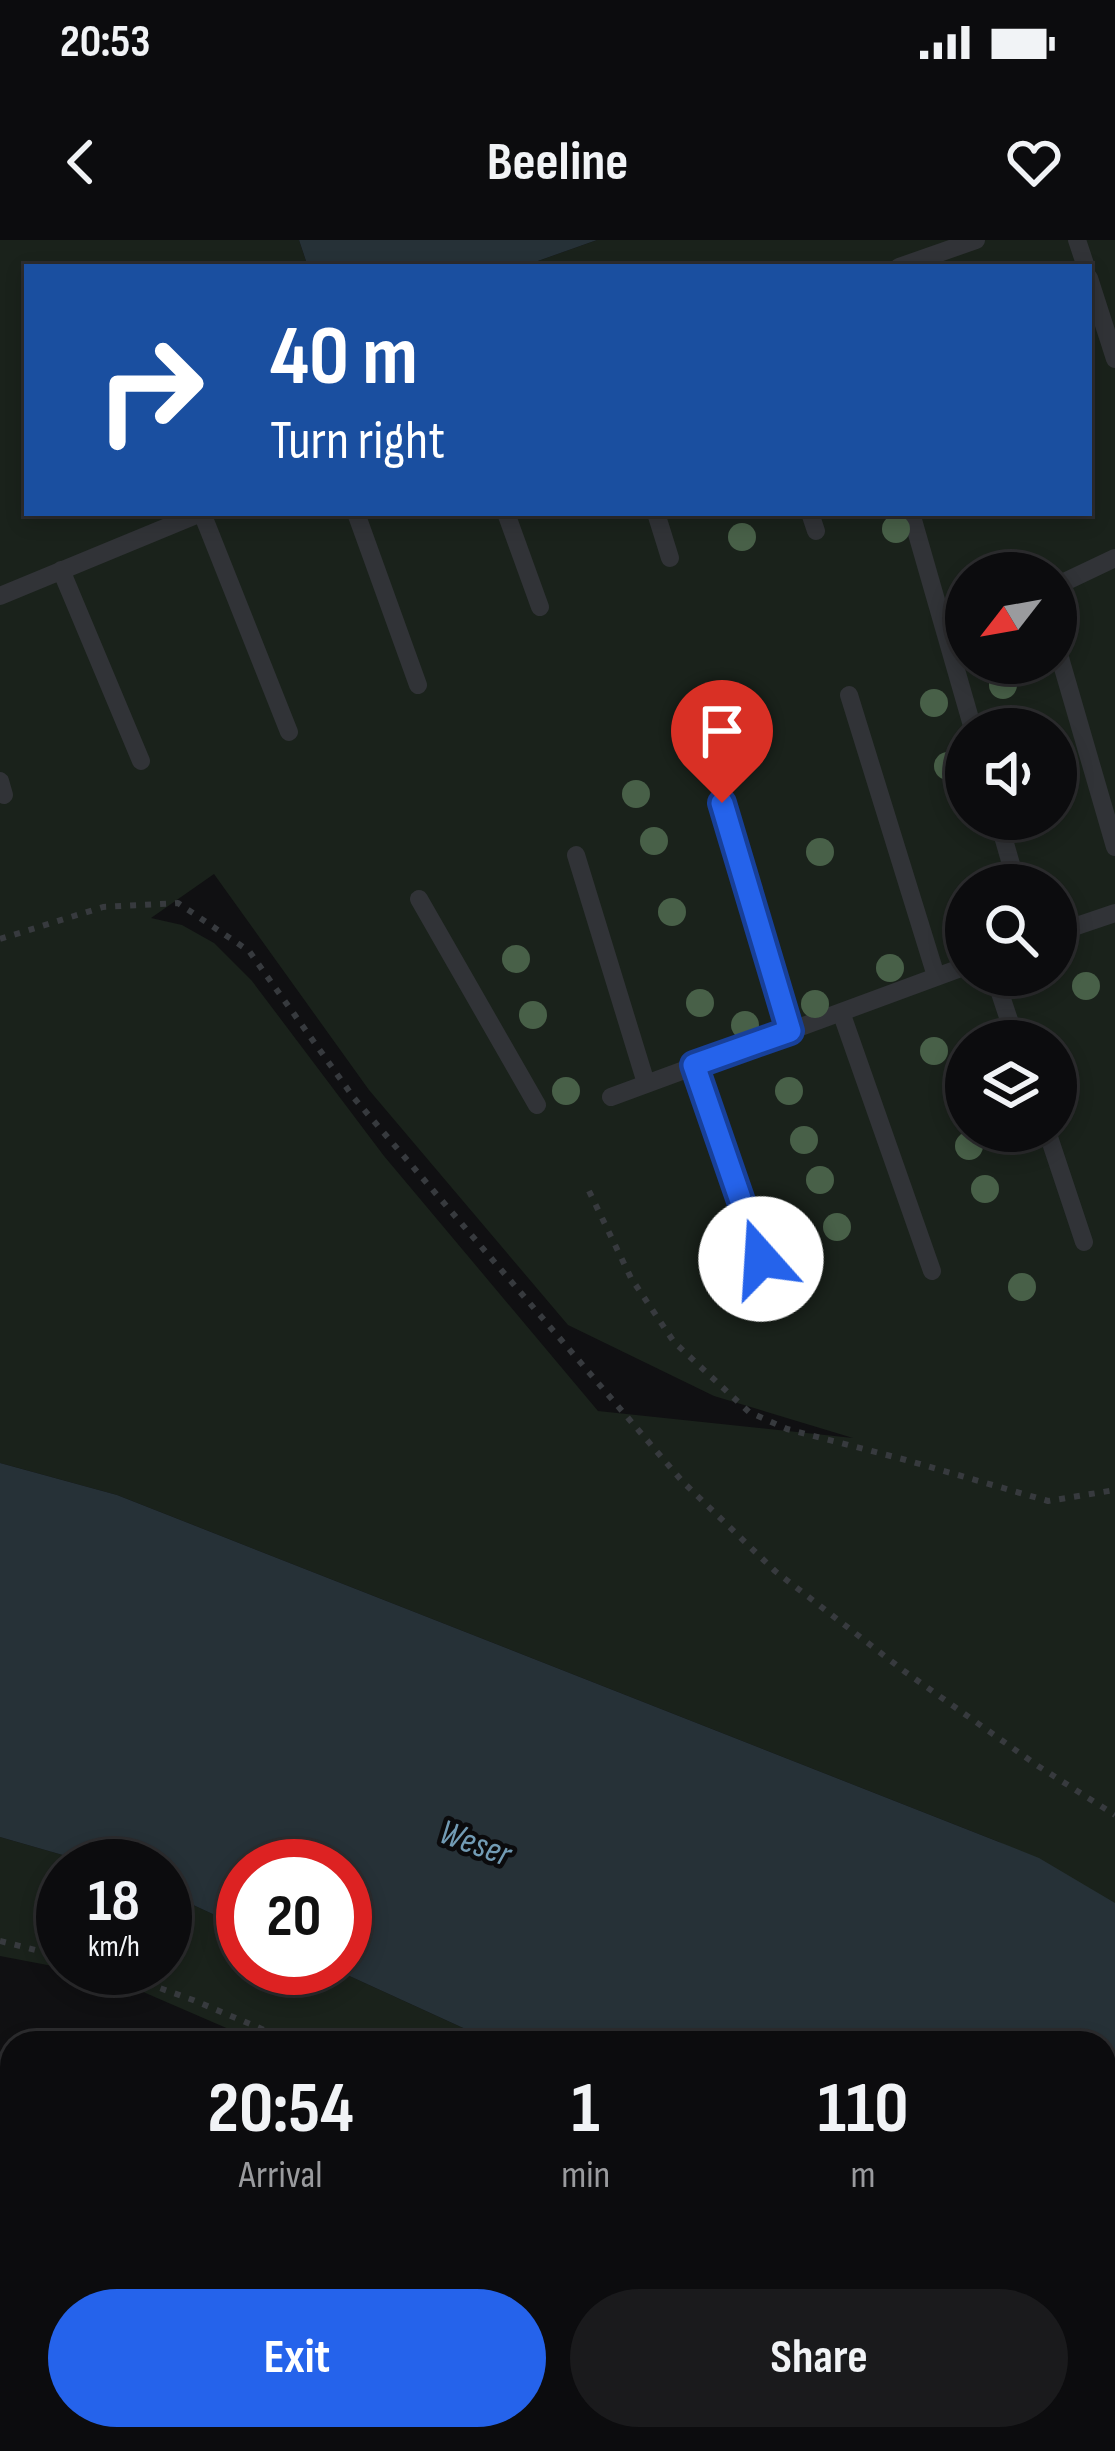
<!DOCTYPE html>
<html lang="en">
<head>
<meta charset="utf-8">
<style>
	body { margin:0; font-family:"Sofia Sans Condensed",sans-serif; background:#1a1a1c; color:#f1f3f6; height:100vh; display:flex; flex-direction:column; font-size:45px; white-space:nowrap }
	* { box-sizing:border-box; margin:0 }
	p { font-size:39px; color:#9a9b9e }
	.icon { flex:none; width:66px; height:66px; fill:none; stroke:currentColor; stroke-width:2; stroke-linecap:round; stroke-linejoin:round }
	.map { position:relative; flex:1; overflow:hidden }
	.drawer { position:absolute; left:0px; top:1791px; width:1116px; height:420px; display:flex; flex-direction:column; background:#0c0c0e; border-radius:36px 36px 0 0; box-shadow:0 6px 18px #0003,0 0 0 3px #2c2c2e }
	.drawer>* { flex:none }
	.hud { position:absolute; left:24px; top:24px; width:1068px; height:252px; border-radius:0px; box-shadow:0 6px 18px #0003,0 0 0 3px #2c2c2e; background:#1a4fa0; color:#fff; overflow:hidden }
	.needle { width:78px; rotate:239deg }
	.controls { position:absolute; left:945px; top:312px; display:grid; gap:24px }
	.controls a { display:grid; place-items:center; width:132px; height:132px; border-radius:50%; background:#0c0c0e; box-shadow:0 6px 18px #0003,0 0 0 3px #2c2c2e; font-size:60px }
	.speed { position:absolute; left:36px; top:1599px; display:flex; gap:24px; font-size:60px; font-weight:700; text-align:center }
	.speed>* { display:grid; place-content:center; width:156px; height:156px; border-radius:50%; background:#0c0c0e; box-shadow:0 6px 18px #0003,0 0 0 3px #2c2c2e; line-height:1 }
	.speed small { font-size:30px; font-weight:400 }
	.speed .limit { border:18px solid #d22; background:#fff; color:#111 }
	.pin { position:absolute; display:grid; place-items:center; width:102px; height:102px; color:#fff; margin:-123px -51px; border-radius:50% 50% 50% 0; rotate:-45deg; box-shadow:0 0 12px #0007 }
	.pin .icon { rotate:45deg }
	.me { position:absolute; width:132px; margin:-66px; rotate:341deg; stroke-linejoin:round; filter:drop-shadow(0 0 9px #0008) }
	.turn { display:flex; align-items:center; gap:42px; height:252px; padding:0 48px; font-size:54px }
	.turn .icon { width:156px; height:156px; stroke-width:2.5 }
	.turn b { display:block; font-size:84px; line-height:102px }
	.eta { display:flex; justify-content:space-evenly; align-items:center; height:204px; text-align:center }
	.eta b { font-size:72px; font-weight:700; line-height:84px }
	.cta { display:flex; gap:24px; margin-top:auto; padding:24px 48px }
	.cta a { flex:1; height:138px; border-radius:72px; background:#2563eb; color:#fff; font-size:48px; font-weight:700; line-height:138px; text-align:center }
	.cta a+a { background:#1a1a1c; color:#f1f3f6 }
	.status { display:flex; justify-content:space-between; align-items:center; height:84px; padding:0 60px; background:#0c0c0e; direction:ltr }
	.status svg { height:33px; fill:currentColor }
	header { display:flex; justify-content:space-between; align-items:center; height:156px; padding:0 48px; background:#0c0c0e; font-size:54px; font-weight:700 }
	.map>svg:first-child { display:block }
</style>
</head>
<body>
<div class="status"><b>20:53</b><svg viewBox="0 0 49 12"><path d="M0 12V9h3v3zM5 12V6h3v6zM10 12V3h3v9zM15 12V0h3v12zM26 1h20v11H26zM47 4h2v5h-2z"/></svg></div>
<header><svg class="icon" aria-label="back" viewBox="0 0 24 24"><path d="M15 5l-7 7 7 7"/></svg>Beeline<svg class="icon" aria-label="heart" viewBox="0 0 24 24"><path d="M12 20l-8-8c-3-5 5-10 8-4 3-6 11-1 8 4z"/></svg></header>
<div class="map">
<svg width="1115" height="2211" viewBox="0 0 1115 2211">
	<rect width="100%" height="100%" fill="#101012"/>
	<path fill="#1a221b" fill-rule="evenodd" d="M0,0H299L308,27H27V273H1089V27H521L597,0H1115V1664L999,1602L117,1255L0,1223ZM966,333H1056V423H966ZM966,489H1056V579H966ZM214,634L369,850L568,1085L714,1156L853,1198L598,1171L384,916L252,741L214,703L182,685L151,678ZM966,645H1056V735H966ZM966,801H1056V891H966Z
		M0,1597L101,1626H63V1728L0,1716Z
		M165,1652L243,1688V1728H332L496,1803H261L104,1735L65,1728H165Z"/>
	<path fill="#263137" d="M299,0H597L521,27H308Z
		M0,1223L117,1255L999,1602L1039,1618L1115,1663V2108L1104,2100V1803H496L332,1728H345V1626H243V1688L165,1652V1626H101L0,1597Z"/>
	<g fill="none" stroke-linecap="round" stroke-linejoin="round">
		<path stroke="#373a3e" stroke-width="6" stroke-dasharray="6 9" stroke-linecap="butt" d="M0,699L103,667L178,663L249,711L354,858L682,1241L775,1331L904,1431L1038,1526L1115,1575
			M589,951L631,1038L674,1102L749,1172L787,1189L906,1220L1048,1261L1115,1250
			M0,1701L63,1717
			M104,1728L193,1760L295,1803
			M1075,2199L1094,2211"/>
		<path stroke="#313337" stroke-width="18" d="M1077,0L1086,27
			M899,27L976,0
			M1089,38L1115,119
			M202,273L289,492
			M356,273L418,445
			M506,273L540,367
			M656,273L670,318
			M810,273L816,291
			M911,273L973,489
			M61,330L141,521
			M1056,346L1115,318
			M0,356L201,273
			M942,381L966,374
			M1056,404L1115,607
			M849,455L936,736
			M0,541L4,555
			M722,563L790,791
			M998,579L1017,645
			M576,615L646,843
			M419,659L537,865
			M1056,693L1115,673
			M994,735L1016,801
			M841,772L932,1031
			M694,825L761,1019
			M611,857L966,726
			M1047,891L1084,1002"/>
	</g>
	<g fill="#486048">
		<circle cx="896" cy="289" r="14"/>
		<circle cx="742" cy="297" r="14"/>
		<circle cx="1003" cy="445" r="14"/>
		<circle cx="934" cy="463" r="14"/>
		<circle cx="948" cy="526" r="14"/>
		<circle cx="636" cy="554" r="14"/>
		<circle cx="654" cy="601" r="14"/>
		<circle cx="820" cy="612" r="14"/>
		<circle cx="672" cy="672" r="14"/>
		<circle cx="516" cy="719" r="14"/>
		<circle cx="890" cy="728" r="14"/>
		<circle cx="1086" cy="746" r="14"/>
		<circle cx="700" cy="763" r="14"/>
		<circle cx="815" cy="764" r="14"/>
		<circle cx="533" cy="775" r="14"/>
		<circle cx="745" cy="785" r="14"/>
		<circle cx="934" cy="811" r="14"/>
		<circle cx="566" cy="851" r="14"/>
		<circle cx="789" cy="851" r="14"/>
		<circle cx="804" cy="900" r="14"/>
		<circle cx="969" cy="906" r="14"/>
		<circle cx="820" cy="940" r="14"/>
		<circle cx="985" cy="949" r="14"/>
		<circle cx="837" cy="987" r="14"/>
		<circle cx="1022" cy="1047" r="14"/>
	</g>
	<g fill="none" stroke-linecap="round" stroke-linejoin="round">
		<g stroke="#184099" stroke-width="30">
			<path id="route" d="M722,563L790,791L694,825L761,1019"/>
		</g>
		<use href="#route" stroke="#2563eb" stroke-width="21"/>
	</g>
	<g text-anchor="middle" dominant-baseline="central" stroke-width="9" stroke-linejoin="round" paint-order="stroke">
		<g font-size="36" font-style="italic" fill="#729bb4" stroke="#0b0b0d">
			<text transform="translate(475 1604) rotate(20)">Weser</text>
		</g>
	</g>
</svg>
<div class="controls">
<a><svg class="needle" viewBox="-14 -14 28 28"><path d="M0-13l5 13h-10z" fill="#e53935"/><path d="M0 13l5-13h-10z" fill="#9a9b9e"/></svg></a>
<a><svg class="icon" aria-label="sound" viewBox="0 0 24 24"><path d="M4 9h4l5-4v14l-5-4H4zM17 9q2 3 0 6"/></svg></a>
<a><svg class="icon" aria-label="search" viewBox="0 0 24 24"><circle cx="10" cy="10" r="6"/><path d="M15 15l6 6"/></svg></a>
<a><svg class="icon" aria-label="layers" viewBox="0 0 24 24"><path d="M12 4l9 5-9 5-9-5zM3 14l9 5 9-5"/></svg></a>
</div>
<div class="speed"><div>18<small>km/h</small></div><div class="limit">20</div></div>
<div class="pin" style="left:722px;top:563px;background:#d93025"><svg class="icon" aria-label="arrive" viewBox="0 0 24 24"><path d="M6 21V4h12l-3 4 3 4H6"/></svg></div>
<svg class="me" style="left:761px;top:1019px" viewBox="-20 -20 40 40"><circle r="19" fill="#fff"/><path d="M0-13L10 11 0 6-10 11z" fill="#2563eb"/></svg>
<div class="hud">
<div class="turn"><svg class="icon" aria-label="right" viewBox="0 0 24 24"><path d="M7 20v-9h11M14 6l5 5-5 5"/></svg><div><b>40 m</b>Turn right</div></div>
</div>
<section class="drawer">
<div class="eta">
<div><b>20:54</b><p>Arrival</p></div>
<div><b>1</b><p>min</p></div>
<div><b>110</b><p>m</p></div>
</div>
<div class="cta"><a>Exit</a><a>Share</a></div>
</section>
</div>
</body>
</html>
